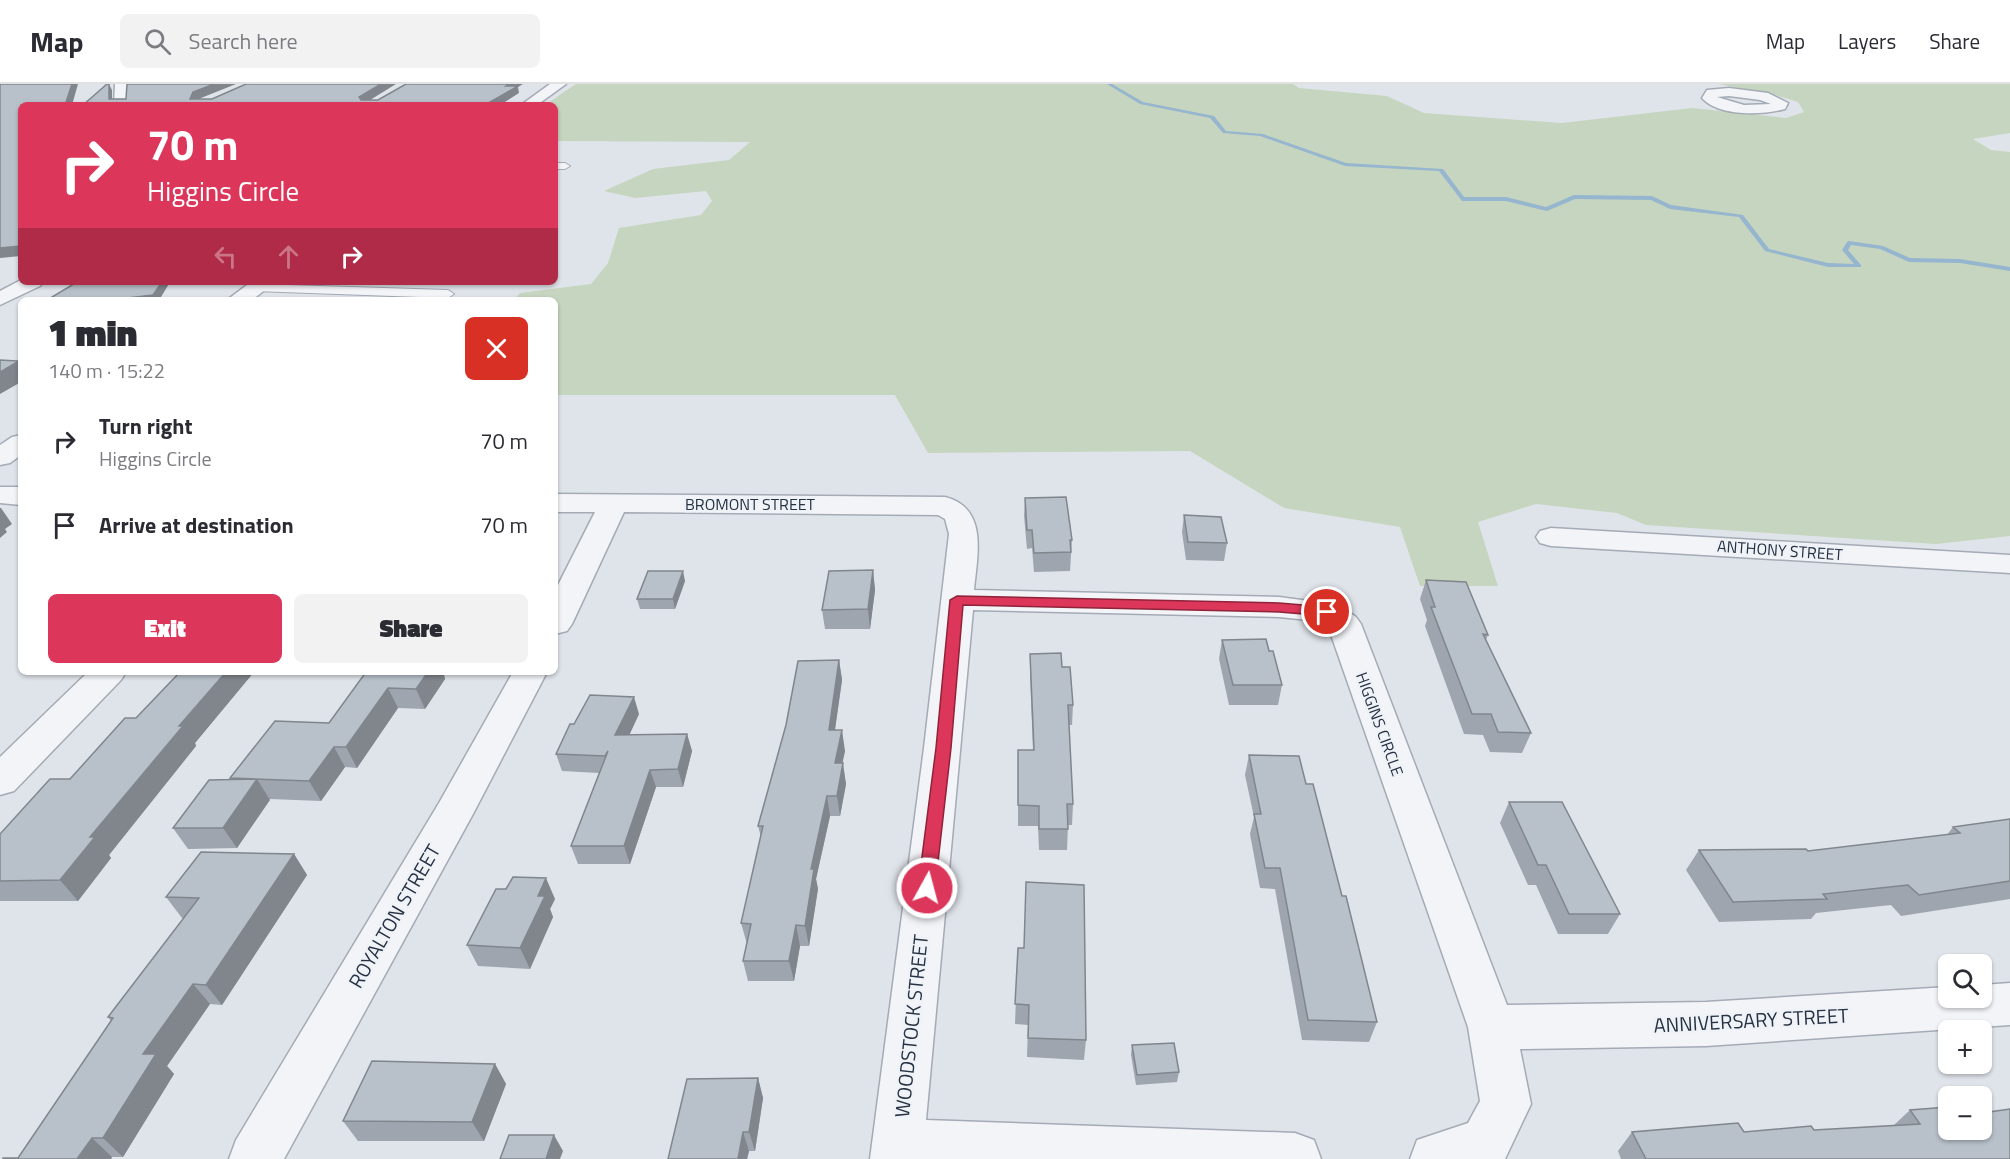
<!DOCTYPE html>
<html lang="en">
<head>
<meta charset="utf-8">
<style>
	body { margin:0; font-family:"Titillium Web",sans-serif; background:#f2f2f3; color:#2b2b33; height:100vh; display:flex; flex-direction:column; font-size:22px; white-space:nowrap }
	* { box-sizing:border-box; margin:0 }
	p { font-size:20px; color:#7c7c81 }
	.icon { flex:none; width:33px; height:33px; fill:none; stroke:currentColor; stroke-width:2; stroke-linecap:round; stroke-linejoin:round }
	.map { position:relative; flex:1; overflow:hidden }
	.details { position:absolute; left:18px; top:213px; width:540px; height:378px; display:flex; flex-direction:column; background:#fff; border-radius:9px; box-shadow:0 2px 4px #0004 }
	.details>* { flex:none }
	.guide { position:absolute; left:18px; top:18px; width:540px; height:183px; border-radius:9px; box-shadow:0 2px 4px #0004; background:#dc365a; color:#fff; overflow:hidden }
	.tools { position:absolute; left:1938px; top:870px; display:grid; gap:12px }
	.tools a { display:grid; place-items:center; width:54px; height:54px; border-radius:9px; background:#fff; box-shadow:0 2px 4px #0004; font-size:30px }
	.pin { position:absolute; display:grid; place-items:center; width:51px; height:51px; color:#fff; margin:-26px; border:3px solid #fff; border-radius:50%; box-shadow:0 2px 6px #0007 }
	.me { position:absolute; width:66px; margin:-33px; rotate:7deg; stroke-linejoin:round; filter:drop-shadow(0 0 4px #0008) }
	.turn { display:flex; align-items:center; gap:21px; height:126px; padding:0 30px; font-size:27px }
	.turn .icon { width:78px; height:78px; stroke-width:2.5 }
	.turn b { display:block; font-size:42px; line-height:51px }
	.lanes { display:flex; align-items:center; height:57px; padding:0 30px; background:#0003; justify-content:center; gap:30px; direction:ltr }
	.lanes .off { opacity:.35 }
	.round { display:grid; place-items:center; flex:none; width:63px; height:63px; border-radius:9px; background:#f2f2f3 }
	.headline { display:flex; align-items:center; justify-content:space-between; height:102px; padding:0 30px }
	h1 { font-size:36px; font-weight:800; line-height:45px }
	.action { display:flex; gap:12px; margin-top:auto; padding:12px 30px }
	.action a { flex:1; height:69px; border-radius:9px; background:#dc365a; color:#fff; font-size:24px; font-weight:800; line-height:69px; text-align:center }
	.action a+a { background:#f2f2f3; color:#2b2b33 }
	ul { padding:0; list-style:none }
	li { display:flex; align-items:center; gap:18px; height:84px; padding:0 30px }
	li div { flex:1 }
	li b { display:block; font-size:22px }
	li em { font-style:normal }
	header { display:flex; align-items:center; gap:36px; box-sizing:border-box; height:84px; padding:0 30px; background:#fff; border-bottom:2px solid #e1e1e2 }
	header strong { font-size:28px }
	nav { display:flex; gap:33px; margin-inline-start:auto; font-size:21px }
	.search { width:420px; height:54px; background:#f2f2f3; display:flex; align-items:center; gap:15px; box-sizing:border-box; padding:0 21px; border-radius:9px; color:#7c7c81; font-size:22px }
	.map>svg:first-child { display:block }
</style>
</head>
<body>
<header>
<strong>Map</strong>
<div class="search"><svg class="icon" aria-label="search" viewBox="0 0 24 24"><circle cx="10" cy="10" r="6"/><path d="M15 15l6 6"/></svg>Search here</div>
<nav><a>Map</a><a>Layers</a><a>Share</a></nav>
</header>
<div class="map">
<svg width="2010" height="1075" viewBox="0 0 2010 1075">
	<rect width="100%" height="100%" fill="#dfe4ea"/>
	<path fill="#c6d5bf" d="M576,0H1293L1299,4L1387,12L1424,29L1562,39L1692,24L1786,34L1804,28L1798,18L1776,11L1719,0H2010V49L1973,55L1991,66L2010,68V452L1936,460L1646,441L1617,429L1536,420L1478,438L1498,502H1420L1400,443L1284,424L1190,367L928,369L895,311H555V216H514L520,209L591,200L608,179L619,144L701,131L712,117L706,107L635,114L604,107L653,85L729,76L750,58L555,57V21H545Z"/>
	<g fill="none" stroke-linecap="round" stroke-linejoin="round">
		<path fill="#96b5ce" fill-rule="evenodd" d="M1107,0H1112L1143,18L1214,32L1226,47L1263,50L1346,79L1443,85L1464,113H1506L1546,123L1574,111L1652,112L1671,121L1743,131L1769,165L1828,179L1854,180L1842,166L1847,158L1849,157L1883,162L1910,174L1960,175L2010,183V187L1960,179L1909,178L1880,165L1851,161L1848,166L1861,181V183H1828L1765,167L1739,133L1670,125L1651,116L1575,115L1547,127L1506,117H1462L1439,87L1345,82L1260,52L1223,49L1210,34L1140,20Z"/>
		<g stroke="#a4abb5" stroke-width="2">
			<path id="service" d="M555,79H565L570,82L565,85H555Z
				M255,200L448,206L454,210L448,214L251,207L249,204Z"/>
		</g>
		<g stroke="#a4abb5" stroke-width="3">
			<path id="minor" d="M115,0H129L128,21H114Z
				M1729,4L1768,9L1788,19L1785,25C1763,31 1719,33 1702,14L1707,6ZM1729,12L1760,16L1771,20L1744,21L1717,13Z
				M21,196V198H43L40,202L0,221V207Z
				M0,403H21V421L0,419Z
				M555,410L945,413C989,424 977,472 974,506L1279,513L1339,521L1356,533L1361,540L1507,921L1706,918L1948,903V914H1982V901L2010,899V941L1706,962L1520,965L1531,1020L1505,1075H1410L1417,1056L1468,1039L1480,1017L1468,943L1329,545L1318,537L1279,533L973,526L926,1036L1295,1049L1314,1056L1321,1075H870L924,664L949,450L945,435L938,431L624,428L572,540L567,547L555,550V507L595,428H555Z
				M1551,444L2010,471V489L1551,462L1540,459L1536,453L1540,447Z
				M88,588H126L121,596L14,707L0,711V673Z
				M513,588H547L473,730L284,1075H229L236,1056L439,719Z"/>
		</g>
		<g stroke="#a4abb5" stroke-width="3">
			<path id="tertiary" d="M550,0H566L537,21H521Z
				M251,198H275L252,216H227Z
				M21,351V371L10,379L0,381V361L12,353Z"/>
		</g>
		<use href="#service" fill="#f2f4f8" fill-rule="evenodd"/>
		<use href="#minor" fill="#f2f4f8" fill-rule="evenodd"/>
		<use href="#tertiary" fill="#f2f4f8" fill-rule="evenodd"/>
	</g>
	<path fill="#9ea5ae" d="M67,198H170L159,216L74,200H68Z
		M1025,414L1072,456L1070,487L1034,488L1032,464L1027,465L1024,432Z
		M1184,431L1227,459L1224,477L1186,476L1182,448Z
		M873,486L875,506L870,545H825L822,526Z
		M1426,496L1488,551L1486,556L1531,649L1522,669L1490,668L1483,651L1464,650L1425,542L1427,536L1420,515Z
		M685,497L675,525H640L637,515Z
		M1222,556L1269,567L1282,601L1278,621H1229L1219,575Z
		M1030,570L1062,583L1073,621L1072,641H1069L1073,720L1072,741H1068L1067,766H1039L1038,742H1018V666H1033L1030,590Z
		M839,576L842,596L835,646L845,667L842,679L846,700L840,732H830L816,795L818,805L809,862H800L794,897H748L743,877L747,860L741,839L761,753L758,742Z
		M180,588H254L195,659L196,662L109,771L111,774L78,817H0V750L70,695L136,634Z
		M366,588H446L444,591L445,595L425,625L398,624L357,684L345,683L321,717L270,715L237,764L188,765L173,744L231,695L230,694L329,639Z
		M639,630L629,651L687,650L692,667L683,703H656L630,780H578L571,762L599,689L562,687L556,670L574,640Z
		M1249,671L1306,700L1342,812L1377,938L1369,958L1302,956L1275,805L1260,804L1250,750L1254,733L1245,691Z
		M1509,718L1620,830L1608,850H1558L1536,801H1528L1500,739Z
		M2010,735V815L1901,832L1891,821L1816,829L1811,835L1719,838L1686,786L1699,766L1808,767L1947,751L1953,743Z
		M294,770L307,791L222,921L210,920L167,982L174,990L123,1073H112L111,1075H3L18,1074L111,937L108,933L184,834H182L166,813Z
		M555,815L550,825L553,833L530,885L478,882L467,861Z
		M1018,864L1086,956L1084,976L1027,973L1028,941L1015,940Z
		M1132,961L1179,988L1177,998L1136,1001L1131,971Z
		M495,980L506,1000L484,1057H358L343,1037Z
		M758,994L763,1014L755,1067H749L747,1075H668Z
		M1910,1026L1948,1046L2010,1075H1621L1618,1067L1632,1048H1744L1814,1046L1893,1042Z"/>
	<path fill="#81868d" d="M72,0H78L72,21H65Z
		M109,0L112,6V21L109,15Z
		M214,0H236L196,16L190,15L193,8Z
		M381,0H396L362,21L359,13Z
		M509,0H523L518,3L519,9L500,21H485Z
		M21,162V172L0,174V164Z
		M162,198H170L159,216H111Z
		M19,277L21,280V298L0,310V288Z
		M0,424H1L12,440L5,445L7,448L0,454Z
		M873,486L875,506L870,545L868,525Z
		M683,487L685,497L675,525L673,515Z
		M839,576L842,596L832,666L829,646Z
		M226,588H254L195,659L196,662L109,771L111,774L78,817L60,796L90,753L179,642Z
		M428,588H446L444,591L445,595L425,625L416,605Z
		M388,604L398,624L357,684L346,663Z
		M634,613L639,630L621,669L615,651Z
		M842,646L845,667L838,700L835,679Z
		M687,650L692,667L683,703L678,685Z
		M334,663L345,683L321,717L309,697Z
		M843,679L846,700L840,732L837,712Z
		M650,686L656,703L630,780L624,762Z
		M257,695L270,716L237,764L223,744Z
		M827,712L830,732L816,795L818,805L809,862L805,842L811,785Z
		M294,770L307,791L222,921L206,901Z
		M546,794L555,815L550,825L553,833L530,885L520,864L538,812Z
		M796,841L800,862L794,897L789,877Z
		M193,900L210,920L167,982L174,990L123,1073L103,1054L143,970Z
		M495,980L506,1000L484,1057L472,1038Z
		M758,994L763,1014L755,1067L749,1048Z
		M743,1048L749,1067L747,1075H738Z
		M554,1051L563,1067L560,1075H546Z
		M92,1054L112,1073L111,1075H77Z"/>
	<path fill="#b8c0ca" stroke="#81868d" stroke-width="1.5" d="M0,0H72L65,21H21V162L0,164Z
		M107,0H109V15H126L127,0H214L193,8L190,15H212L246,0H381L359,13L361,16H378L406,0H509L506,2H518L485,21H83Z
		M77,198H162L153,211L111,216H47Z
		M0,276L19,277L0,288Z
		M1066,413L1072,456H1070L1071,468L1034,469L1032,446H1027L1025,414Z
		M1184,431L1221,433L1227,459L1188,458Z
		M873,486L868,525L822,526L829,487Z
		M648,487H683L673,515H637Z
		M1426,496L1466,498L1488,551L1483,550L1531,649L1498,648L1491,630H1472L1431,523H1435Z
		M1266,555L1269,567H1273L1282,601H1233L1222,556Z
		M1061,569L1062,583H1070L1073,621H1068L1073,720H1067L1068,745H1039V722L1018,721V666H1034L1030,570Z
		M839,576L829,646H842L835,679H843L837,712H827L811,785H814L805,842L796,841L789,877H743L751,840L741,839L763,742H758L786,641L798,577Z
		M180,588H226L179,642H183L90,753H95L60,796L0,797V750L50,695H70L125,634H136Z
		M366,588H428L416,605L388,604L346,663H334L309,697L230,694L275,637L329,639Z
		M590,611L634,613L615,651L687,650L678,685L650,686L624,762H571L608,667L605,672L556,670L570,640H574Z
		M1249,671L1299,672L1306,700H1313L1342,812H1346L1377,938L1308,936L1280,784H1265L1254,730H1261Z
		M257,695L223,744H173L209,696Z
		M1509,718H1562L1620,830H1569L1546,781H1538Z
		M2010,735V797L1919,811L1908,801L1823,810L1827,815L1733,818L1699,766L1806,765L1808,767L1960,749L1953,743Z
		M201,768L294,770L206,901L193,900L143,970H156L103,1054H92L77,1075H3V1074H18L113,934L108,933L199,814L166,813Z
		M513,793L546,794L538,812H545L520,864L467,861L496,805H506Z
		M1026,798L1084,801L1086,956L1028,954L1029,921L1015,920L1018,864H1024Z
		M1174,959L1179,988L1137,991L1132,961Z
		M372,977L495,980L472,1038L343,1037Z
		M758,994L749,1048H743L738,1075H668L687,995Z
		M1948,1023V1046H1982V1029L2010,1025V1075H1646L1632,1048L1738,1039L1744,1048L1811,1042L1814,1046L1920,1040L1910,1026Z
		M509,1051H554L546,1075H500Z"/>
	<path fill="#dc365a" stroke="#8f233a" stroke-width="1.5" d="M957,512L1279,519L1327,523L1334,528L1327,532L1279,528L963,521L951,664L935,804L933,809L927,811L920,809L918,804L936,664L950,516Z"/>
	<g text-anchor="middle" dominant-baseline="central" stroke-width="5" stroke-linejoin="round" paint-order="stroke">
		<g font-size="16" fill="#263243" stroke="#eff3f7">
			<text x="750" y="420">BROMONT STREET</text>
			<text transform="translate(1780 466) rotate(4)">ANTHONY STREET</text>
			<text transform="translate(1380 640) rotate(70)">HIGGINS CIRCLE</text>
		</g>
		<g font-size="20" fill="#263243" stroke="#eff3f7">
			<text transform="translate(394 832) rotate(-60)">ROYALTON STREET</text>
			<text transform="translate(1751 936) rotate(-3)">ANNIVERSARY STREET</text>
			<text transform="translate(911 942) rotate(-84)">WOODSTOCK STREET</text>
		</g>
	</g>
</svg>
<div class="tools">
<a><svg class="icon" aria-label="search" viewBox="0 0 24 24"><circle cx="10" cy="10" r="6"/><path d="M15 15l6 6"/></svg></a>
<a>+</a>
<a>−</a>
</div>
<div class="pin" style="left:1327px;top:528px;background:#d93025"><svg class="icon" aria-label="arrive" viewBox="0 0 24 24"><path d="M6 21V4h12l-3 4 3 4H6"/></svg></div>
<svg class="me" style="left:927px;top:804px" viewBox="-20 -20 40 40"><circle r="17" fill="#dc365a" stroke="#fff" stroke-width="3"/><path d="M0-11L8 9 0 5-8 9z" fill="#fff"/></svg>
<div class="guide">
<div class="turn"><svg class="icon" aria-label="right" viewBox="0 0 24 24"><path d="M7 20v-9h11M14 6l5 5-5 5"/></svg><div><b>70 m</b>Higgins Circle</div></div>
<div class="lanes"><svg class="icon off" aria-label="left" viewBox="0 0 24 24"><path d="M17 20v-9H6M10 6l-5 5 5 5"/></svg><svg class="icon off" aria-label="ahead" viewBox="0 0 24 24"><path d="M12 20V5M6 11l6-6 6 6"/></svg><svg class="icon" aria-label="right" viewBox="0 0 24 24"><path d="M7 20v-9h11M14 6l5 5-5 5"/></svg></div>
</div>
<section class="details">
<div class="headline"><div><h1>1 min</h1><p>140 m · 15:22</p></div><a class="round" style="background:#d93025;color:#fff"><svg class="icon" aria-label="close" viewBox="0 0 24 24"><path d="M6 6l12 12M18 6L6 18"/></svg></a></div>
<ul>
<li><svg class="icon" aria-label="right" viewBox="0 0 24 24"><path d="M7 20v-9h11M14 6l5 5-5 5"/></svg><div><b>Turn right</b><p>Higgins Circle</p></div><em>70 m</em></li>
<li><svg class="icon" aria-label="arrive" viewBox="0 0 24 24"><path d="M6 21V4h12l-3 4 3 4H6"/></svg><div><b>Arrive at destination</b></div><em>70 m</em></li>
</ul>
<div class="action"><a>Exit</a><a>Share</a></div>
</section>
</div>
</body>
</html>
